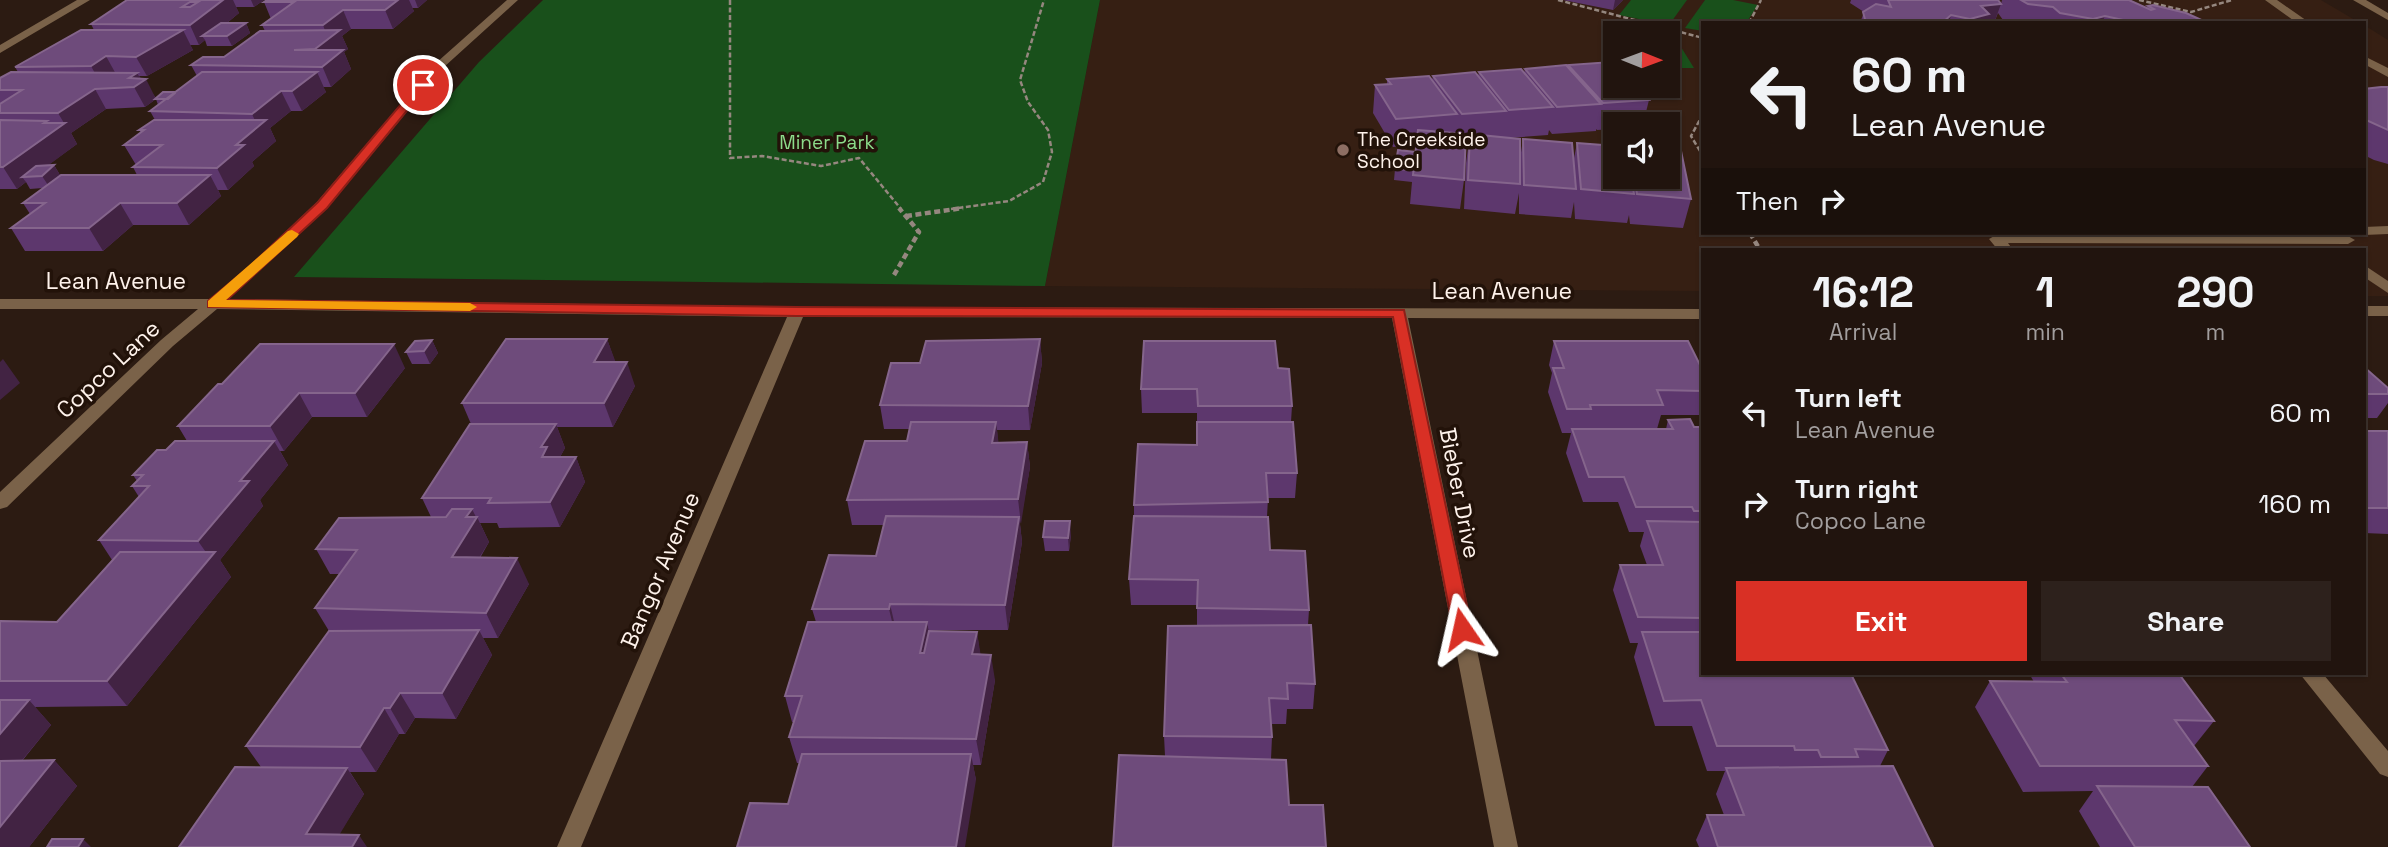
<!DOCTYPE html>
<html lang="en">
<head>
<meta charset="utf-8">
<style>
	body { margin:0; font-family:"Space Grotesk",sans-serif; background:#2d211c; color:#f1f3f6; height:100vh; display:flex; flex-direction:column; font-size:26px; white-space:nowrap }
	* { box-sizing:border-box; margin:0 }
	p { font-size:23px; color:#a29e9e }
	.icon { flex:none; width:38px; height:38px; fill:none; stroke:currentColor; stroke-width:2; stroke-linecap:round; stroke-linejoin:round }
	.map { position:relative; flex:1; overflow:hidden }
	.sheet { position:absolute; left:1701px; top:248px; width:665px; height:427px; display:flex; flex-direction:column; background:#21140e; border-radius:0px; box-shadow:0 2px 5px #0004,0 0 0 2px #3e332e }
	.sheet>* { flex:none }
	.hud { position:absolute; left:1701px; top:21px; width:665px; height:214px; border-radius:0px; box-shadow:0 2px 5px #0004,0 0 0 2px #3e332e; background:#21140e; color:#f1f3f6; overflow:hidden }
	.needle { width:46px; rotate:91deg }
	.controls { position:absolute; left:1603px; top:21px; display:grid; gap:14px }
	.controls a { display:grid; place-items:center; width:77px; height:77px; border-radius:0px; background:#21140e; box-shadow:0 2px 5px #0004,0 0 0 2px #3e332e; font-size:35px }
	.pin { position:absolute; display:grid; place-items:center; width:60px; height:60px; color:#fff; margin:-30px; border:4px solid #fff; border-radius:50%; box-shadow:0 2px 7px #0007 }
	.me { position:absolute; width:77px; margin:-38px; rotate:349deg; stroke-linejoin:round; filter:drop-shadow(0 0 5px #0008) }
	.turn { display:flex; align-items:center; gap:24px; height:147px; padding:0 35px; font-size:32px }
	.turn .icon { width:91px; height:91px; stroke-width:2.5 }
	.turn b { display:block; font-size:49px; line-height:60px }
	.then { display:flex; align-items:center; height:66px; padding:0 35px; background:#0003; gap:14px; font-size:26px }
	.eta { display:flex; justify-content:space-evenly; align-items:center; height:119px; text-align:center }
	.eta b { font-size:42px; font-weight:800; line-height:49px }
	.cta { display:flex; gap:14px; margin-top:auto; padding:14px 35px }
	.cta a { flex:1; height:80px; border-radius:0px; background:#d93025; color:#fff; font-size:28px; font-weight:800; line-height:80px; text-align:center }
	.cta a+a { background:#2d211c; color:#f1f3f6 }
	ul { padding:0; list-style:none }
	li { display:flex; align-items:center; gap:21px; height:91px; padding:0 35px }
	li div { flex:1 }
	li b { display:block; font-size:26px }
	li em { font-style:normal }
	.map>svg:first-child { display:block }
</style>
</head>
<body>
<div class="map">
<svg width="2388" height="847" viewBox="0 0 2388 847">
	<rect width="100%" height="100%" fill="#2c1b12"/>
	<path fill="#361f13" fill-rule="evenodd" d="M1100,0H2321L2360,23H1703V233H2364V25L2388,40V296H2364V250H1703V291L1045,286ZM1615,33H1668V86H1615ZM1615,124H1668V177H1615Z"/>
	<path fill="#19501b" d="M543,0H1100L1045,286L294,277L479,62Z
		M1631,0H1687L1669,25L1619,15Z
		M1705,0H1733L1758,5L1746,23H1703V31L1685,28Z
		M1668,33L1673,34L1694,68H1668Z"/>
	<g fill="none" stroke-linecap="round" stroke-linejoin="round">
		<path stroke="#95877f" stroke-width="2.5" stroke-dasharray="5 2.5" stroke-linecap="butt" d="M730,0V158L762,156L821,166L859,158L901,209
			M1558,0L1703,38
			M2139,0L2191,12L2232,0
			M1749,23L1761,0
			M1703,114L1691,136L1703,156
			M951,209L1009,201L1043,182L1052,152L1048,130L1028,102L1020,80L1044,0"/>
		<path stroke="#95877f" stroke-width="4.5" stroke-dasharray="6 3.5" stroke-linecap="butt" d="M906,216L963,208
			M1750,233L1760,250
			M894,275L919,232L899,208"/>
		<path fill="#7a6249" fill-rule="evenodd" d="M77,0H90L0,53V45Z
			M507,0H518L444,67L327,208L228,299L797,307L1703,309V319L1408,318L1518,847H1494L1392,318L803,317L581,847H557L787,317L217,309L173,346L7,507L0,509V492L161,340L198,309H0V299H210L250,266L317,202L436,63Z
			M2265,0H2277L2310,23H2297Z
			M2353,0H2366L2388,13V20Z
			M2364,56L2388,68V77L2364,64Z
			M2388,226V234L2364,235L2358,233H2364V227Z
			M1996,235L2348,236L2355,240L2348,244L2008,243L2013,250H1998L1989,239Z
			M2364,265L2388,281V293L2364,277Z
			M2364,306H2388V316H2364Z
			M2300,674H2323L2388,751V777L2380,774Z"/>
	</g>
	<path fill="#5d376d" fill-rule="evenodd" d="M127,0H264L254,7H236L239,13L227,23H246L250,33L232,46H207L205,40L199,45H190L193,50L147,76H139L156,98L175,92L197,76L191,65L224,57L265,31L262,25L271,19L264,2L267,0H427L418,8H412L414,11L393,29H351L342,36L348,49L344,52L351,69L331,87H323L326,92L302,111H291L270,128L276,141L252,162L254,166L228,190H218L221,196L189,225H133L103,251H25L11,228L30,214L23,203L43,188L30,189L26,182L17,189H0V78L18,72L15,67L94,30L91,24ZM156,99L158,105L150,111L155,120L139,130L141,133L124,145L136,165L133,167L137,175H60L54,165H48L77,144L71,133L106,109L145,107Z
		M1563,0H1623L1613,10Z
		M1851,0H1998L2001,4L2002,0H2129L2147,8L2148,6L2208,23H2007L2003,20L1998,13L1994,23H1860L1864,12L1850,3Z
		M1568,65L1649,100L1643,124H1615V129L1597,130L1596,129V131L1552,134L1549,130L1548,135L1509,138L1520,159L1523,139L1574,158L1577,143L1615,177H1668L1691,199L1683,228L1630,224L1629,215L1627,223L1575,219L1574,202L1571,218L1519,214V193L1515,214L1464,209L1466,163L1469,141H1466L1464,180L1460,209L1410,204L1412,182L1394,180L1395,169L1415,152L1416,145L1393,147L1373,113L1375,85H1387V79L1432,80L1433,76H1478L1479,72L1524,73L1525,69L1568,68Z
		M2388,87V164L2374,160L2364,155V89Z
		M607,339L615,362L635,386L613,427H557L565,448L560,457H576L585,482L560,527L499,528L497,523H480L489,542L480,558L529,584L498,638H483L492,655L456,719L415,718L405,734H399L376,772H350L364,794L339,834L179,847L261,767L246,746L329,631L315,608L339,574H330L316,549L431,517L422,498L471,424L462,403Z
		M1040,339L1042,363L1030,430H997L998,443L1027,442L1030,467L1020,524L1022,542L1008,630H929V631L977,632L980,655L995,680L981,765H973L976,780L788,804L800,763H797L789,737L794,722H792L785,696L816,622L812,609L876,556L884,525H852L847,500L907,441L910,429H884L880,405L920,363Z
		M432,340L438,353L430,364H412L406,352Z
		M1554,341L1703,371V415H1661L1657,429H1666L1668,420L1694,427H1703V674L1888,750L1880,766L1933,847H1699L1696,840L1707,815H1724L1716,794L1725,771H1707L1692,726H1655L1634,657L1638,643H1630L1613,590L1620,565H1647L1640,546L1644,532H1629L1618,502H1583L1566,453L1571,433H1562L1548,392L1552,373L1549,365Z
		M2364,367L2388,388V403L2377,418H2364Z
		M405,368L367,417H312L284,451H280L288,465L260,500L263,506L220,560L231,577L127,706L35,707L51,725L22,761L54,760L77,786L29,847H0V621L57,622L112,560L99,540L139,497L132,486L137,481L133,475L166,450L187,441L178,426L218,384Z
		M1278,368L1292,406L1291,422L1297,473L1295,498H1268L1267,517L1270,550L1309,610L1308,625L1315,684L1313,709H1287L1286,724H1271L1272,737L1271,759L1289,805L1326,847L1165,756L1164,736L1197,626V605H1131L1129,579L1134,516V505L1197,445V413H1142L1141,389Z
		M2364,431H2388V534L2364,533Z
		M1071,535L1069,551H1045L1043,537Z
		M2031,674H2179L2214,721L2194,746L2208,766L2192,787L2250,847H2100L2079,811L2093,791L2023,792L1975,707L1990,681L2034,682L2030,675Z"/>
	<path fill="#422343" d="M223,0H233L239,13L211,36H202L205,40L199,45L190,25Z
		M251,0H264L254,7Z
		M398,0H409L414,11L393,29L385,10Z
		M415,0H427L418,8Z
		M1615,0H1623L1613,10Z
		M2001,4L1994,23H1969L1970,19L1981,6Z
		M343,10L351,29L342,36L348,49L344,52L351,69L331,87L315,49L328,39L323,25Z
		M1951,15L1949,23H1942Z
		M2105,16L2102,23H2091L2093,19Z
		M246,23L250,33L232,46L227,36Z
		M183,30L193,50L147,76L136,57Z
		M106,56L117,76L102,86L91,66Z
		M317,72L326,92L302,111L292,91Z
		M137,73L142,81L146,79L156,99L145,107L129,78Z
		M95,89L106,109L71,133L77,144L34,176L22,177L26,182L17,189L3,167L44,123L47,121L53,131L64,123L58,113Z
		M281,91L291,111L270,128L276,141L252,162L254,166L228,190L217,168L236,145L258,127L252,114Z
		M54,165L61,177L50,188L42,176Z
		M210,175L221,196L189,225L177,203Z
		M120,203L133,225L103,251L89,228Z
		M607,339L616,363L594,362Z
		M1040,339L1042,363L1030,430L1028,406Z
		M432,340L438,353L430,364L424,351Z
		M394,344L405,368L367,417L355,393Z
		M3,359L20,383L0,400V362Z
		M627,362L635,386L613,427L604,403Z
		M299,393L312,417L284,451L270,426Z
		M996,422L999,446L992,443Z
		M556,424L565,448L555,466L542,457L541,447Z
		M274,441L288,465L260,500L263,506L220,560L231,577L127,706L107,681L210,558L198,541L240,481Z
		M1027,442L1030,467L1021,524L1018,499Z
		M576,457L585,482L560,527L550,502Z
		M472,509L477,519V517L489,542L464,582L452,557L466,517Z
		M1019,517L1022,542L1008,630L1005,605Z
		M1070,521L1071,535L1069,551L1068,538Z
		M517,558L529,584L498,638L486,613Z
		M890,604L896,630L895,634L889,609Z
		M927,622L932,648L925,678L920,653Z
		M479,630L492,655L456,719L442,693Z
		M977,632L981,657L972,654Z
		M991,655L995,680L981,765L976,739Z
		M400,693L415,718L405,734L390,708Z
		M29,700L51,725L0,787V734Z
		M384,708L399,734L376,772L360,747Z
		M971,754L976,780L965,847H956Z
		M54,760L77,786L29,847H0V827Z
		M347,768L364,794L332,847L306,834Z
		M359,835L367,847H352Z
		M83,839L91,847H78Z"/>
	<path fill="#6e4b7b" stroke="#85658c" stroke-width="2" fill-rule="evenodd" d="M127,0H223L190,25L91,24ZM190,2H198L190,7H182Z
		M267,0H398L385,10H343L323,25H262L294,2H264Z
		M1888,0H1998L2001,4L1981,6L1989,14L1970,19L1951,15L1942,23H1866L1863,12L1876,4L1891,7Z
		M2021,0H2129L2151,10L2154,9L2148,6L2153,5L2186,13L2208,23H2137L2105,16L2093,19L2060,13L2053,7L2028,4Z
		M221,23H246L227,36H202Z
		M81,30H183L136,57L106,56L91,66L15,67Z
		M340,30L315,49L294,50H343L322,67L191,65L203,57H224L260,31Z
		M1612,62L1615,66V86H1635L1649,100L1603,103L1568,65Z
		M1566,65L1601,104L1557,107L1525,69Z
		M1521,69L1553,107L1509,110L1479,72Z
		M11,72L137,73L129,78L146,79L134,87L95,89L58,113H0V104L22,90H0V78Z
		M202,72H317L292,91H281L252,114L150,111Z
		M1475,72L1506,111L1462,114L1433,76Z
		M1429,76L1457,114L1396,119L1375,85L1391,84L1387,79Z
		M2381,87H2388V130L2364,119V89Z
		M163,92H175V93L168,99H155Z
		M0,120L47,121L44,123H65L3,167H0Z
		M154,120H266L236,145H244L217,168L133,167L162,145H124L144,130H139Z
		M1418,130L1466,134L1464,180L1413,175Z
		M1470,134L1520,139V184L1468,180Z
		M1523,139L1572,143L1576,189L1524,185Z
		M1577,143L1615,146V177H1631L1634,194L1581,189Z
		M1398,150L1415,152L1414,170L1395,169Z
		M1668,150L1681,151L1691,199L1637,194L1634,177H1668Z
		M54,165L42,176L22,177L36,166Z
		M61,175H210L177,203H120L89,228H11L45,203H23Z
		M506,339H607L594,362H627L604,403H462Z
		M1040,339L1028,406L880,405L891,363H920L926,341Z
		M432,340L424,351L406,352L415,341Z
		M1144,341H1275L1278,368L1289,369L1292,406H1198L1197,389H1141Z
		M1554,341H1688L1703,371V391L1657,390L1663,405H1590L1591,409H1567L1553,368H1564Z
		M260,344H394L355,393H299L270,426H178L218,384H222Z
		M2364,367L2388,388V394H2364Z
		M1690,419L1694,427H1703V511H1694L1692,507H1636L1624,477H1589L1572,429H1673L1668,420Z
		M911,422H996L992,443L1027,442L1018,499L847,500L865,441H907Z
		M1197,422H1293L1297,473H1266L1268,502L1134,505L1138,444L1197,445Z
		M470,424H556L541,447H547L542,457H576L550,502L488,503L491,498H422Z
		M2364,431H2388V508H2364Z
		M175,441H274L240,481H249L198,541L99,540L149,486H132L143,475H133L157,450H166Z
		M452,509H472L466,517H477L452,557L517,558L486,613L315,608L357,550L316,549L339,518L446,517Z
		M886,516L1019,517L1005,605L890,604L889,609H812L829,555L876,556Z
		M1134,516L1268,517L1270,550L1305,551L1309,610L1197,608L1198,580L1129,579Z
		M1045,521H1070L1068,538L1043,537Z
		M1647,521L1703,522V618L1638,617L1620,565H1663Z
		M120,552H215L107,681H0V621L57,622Z
		M808,622H927L920,653H924L929,631L977,632L972,654L991,655L976,739L789,737L802,696H785Z
		M1311,625L1315,684L1287,683L1288,699L1269,698L1272,737L1164,736L1168,626Z
		M479,630L442,693H400L390,708H384L360,747L246,746L329,631Z
		M1642,632H1703V674H1851L1888,750L1855,749L1858,757H1821L1818,750H1795L1794,746H1717L1701,700L1664,701Z
		M2061,674H2179L2214,721L2175,720L2208,766H2040L1990,681L2067,682Z
		M0,700H29L0,734Z
		M802,754H971L956,847H737L750,803L788,804Z
		M1119,755L1286,760L1289,805H1323L1326,847H1113Z
		M54,760L0,827V761Z
		M1893,766L1933,847H1718L1707,815H1744L1726,768Z
		M235,767L347,768L306,834L359,835L352,847H179Z
		M2097,786L2208,787L2250,847H2135Z
		M52,839H83L78,847H47Z"/>
	<path fill="#d93025" stroke="#8d1f18" stroke-width="2" d="M419,83L428,85L327,208L227,300L797,307L1404,310L1472,629L1469,634H1456L1453,629L1393,317L797,316L208,307V301L250,266L318,202Z"/>
	<path fill="#f59e0b" d="M292,230L299,234L297,237L226,300L470,303L477,307L470,311L208,307V301L288,231Z"/>
	<circle fill="#8d6e63" stroke="#221209" stroke-width="2.5" cx="1343" cy="150" r="7"/>
	<g text-anchor="middle" dominant-baseline="central" stroke-width="7" stroke-linejoin="round" paint-order="stroke">
		<g font-size="19" fill="#fef2eb" stroke="#221209" text-anchor="start">
			<text x="1357" y="139">The Creekside<tspan x="1357" dy="22">School</tspan></text>
		</g>
		<g font-size="19" fill="#8cdb8a" stroke="#221209">
			<text x="827" y="142">Miner Park</text>
		</g>
		<g font-size="23" fill="#fef2eb" stroke="#221209">
			<text x="116" y="281">Lean Avenue</text>
			<text x="1502" y="291">Lean Avenue</text>
			<text transform="translate(108 369) rotate(-43)">Copco Lane</text>
			<text transform="translate(1460 493) rotate(79)">Bieber Drive</text>
			<text transform="translate(660 570) rotate(-67)">Bangor Avenue</text>
		</g>
	</g>
</svg>
<div class="controls">
<a><svg class="needle" viewBox="-14 -14 28 28"><path d="M0-13l5 13h-10z" fill="#e53935"/><path d="M0 13l5-13h-10z" fill="#a29e9e"/></svg></a>
<a><svg class="icon" aria-label="sound" viewBox="0 0 24 24"><path d="M4 9h4l5-4v14l-5-4H4zM17 9q2 3 0 6"/></svg></a>
</div>
<div class="pin" style="left:423px;top:85px;background:#d93025"><svg class="icon" aria-label="arrive" viewBox="0 0 24 24"><path d="M6 21V4h12l-3 4 3 4H6"/></svg></div>
<svg class="me" style="left:1462px;top:629px" viewBox="-20 -20 40 40"><path d="M0-17L14 15 0 8-14 15z" fill="#d93025" stroke="#fff" stroke-width="4"/></svg>
<div class="hud">
<div class="turn"><svg class="icon" aria-label="left" viewBox="0 0 24 24"><path d="M17 20v-9H6M10 6l-5 5 5 5"/></svg><div><b>60 m</b>Lean Avenue</div></div>
<div class="then">Then<svg class="icon" aria-label="right" viewBox="0 0 24 24"><path d="M7 20v-9h11M14 6l5 5-5 5"/></svg></div>
</div>
<section class="sheet">
<div class="eta">
<div><b>16:12</b><p>Arrival</p></div>
<div><b>1</b><p>min</p></div>
<div><b>290</b><p>m</p></div>
</div>
<ul>
<li><svg class="icon" aria-label="left" viewBox="0 0 24 24"><path d="M17 20v-9H6M10 6l-5 5 5 5"/></svg><div><b>Turn left</b><p>Lean Avenue</p></div><em>60 m</em></li>
<li><svg class="icon" aria-label="right" viewBox="0 0 24 24"><path d="M7 20v-9h11M14 6l5 5-5 5"/></svg><div><b>Turn right</b><p>Copco Lane</p></div><em>160 m</em></li>
</ul>
<div class="cta"><a>Exit</a><a>Share</a></div>
</section>
</div>
</body>
</html>
